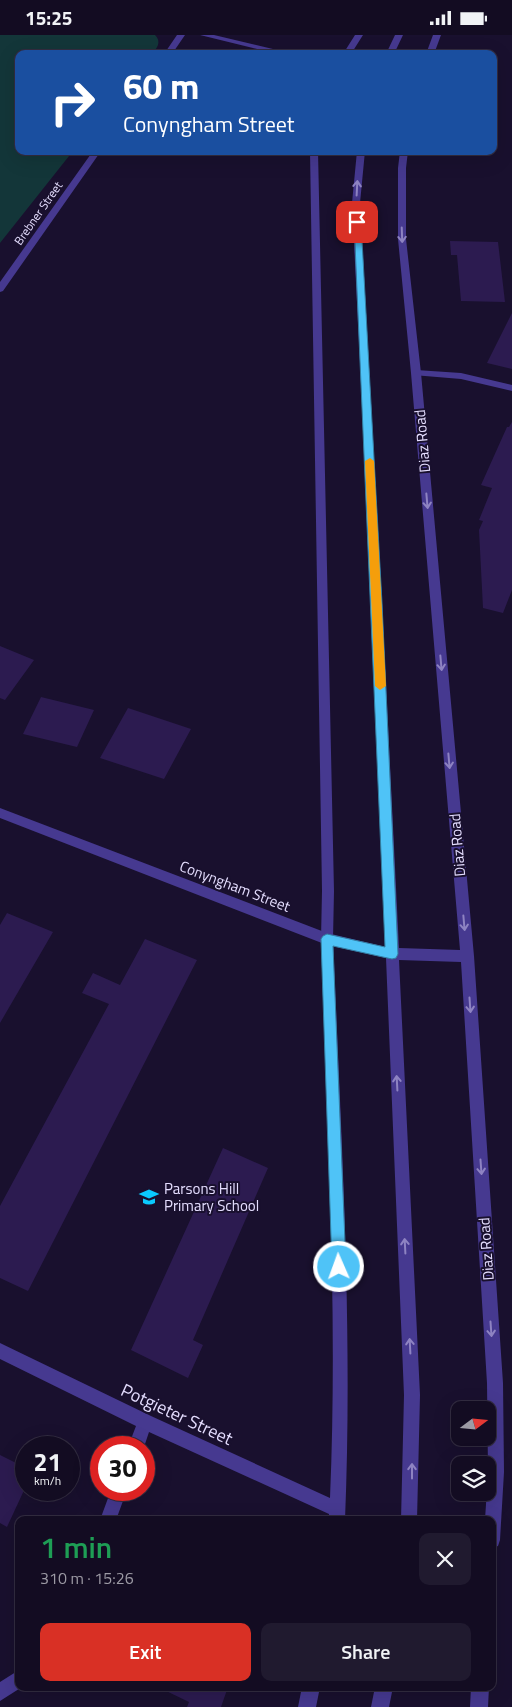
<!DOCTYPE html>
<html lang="en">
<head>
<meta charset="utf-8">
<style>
	body { margin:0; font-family:"Titillium Web",sans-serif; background:#201a2f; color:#f1f3f6; height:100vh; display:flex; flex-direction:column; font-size:19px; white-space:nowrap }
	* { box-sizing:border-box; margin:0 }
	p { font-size:16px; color:#9d9ba5 }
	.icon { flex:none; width:28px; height:28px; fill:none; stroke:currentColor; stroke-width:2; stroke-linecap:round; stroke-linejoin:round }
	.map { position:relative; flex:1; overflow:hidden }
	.side { position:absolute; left:15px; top:1481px; width:481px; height:175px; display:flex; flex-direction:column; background:#130c22; border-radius:10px; box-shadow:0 5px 20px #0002,0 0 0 1px #322c40 }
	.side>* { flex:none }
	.hud { position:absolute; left:15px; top:15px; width:482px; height:105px; border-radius:10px; box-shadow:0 5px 20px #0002,0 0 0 1px #322c40; background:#1a4fa0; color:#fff; overflow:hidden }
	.needle { width:32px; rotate:74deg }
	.controls { position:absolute; left:451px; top:1366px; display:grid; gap:10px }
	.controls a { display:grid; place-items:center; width:45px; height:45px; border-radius:10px; background:#130c22; box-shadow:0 5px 20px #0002,0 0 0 1px #322c40; font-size:25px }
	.speed { position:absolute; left:15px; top:1401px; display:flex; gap:10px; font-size:25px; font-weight:700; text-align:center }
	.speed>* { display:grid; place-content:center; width:65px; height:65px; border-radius:50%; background:#130c22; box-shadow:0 5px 20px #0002,0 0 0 1px #322c40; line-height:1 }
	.speed small { font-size:12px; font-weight:400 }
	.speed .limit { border:8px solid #d22; background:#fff; color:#111 }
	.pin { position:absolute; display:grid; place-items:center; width:42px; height:42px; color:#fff; margin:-21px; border-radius:10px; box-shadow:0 2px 8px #0006 }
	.me { position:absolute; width:55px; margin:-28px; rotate:358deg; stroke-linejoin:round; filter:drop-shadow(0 0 4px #0008) }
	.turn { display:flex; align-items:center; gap:18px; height:105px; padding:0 25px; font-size:22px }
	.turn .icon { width:65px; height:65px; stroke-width:2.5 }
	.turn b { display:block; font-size:35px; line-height:42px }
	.round { display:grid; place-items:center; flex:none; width:52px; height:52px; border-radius:10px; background:#201a2f }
	.head { display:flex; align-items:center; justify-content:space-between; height:85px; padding:0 25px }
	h1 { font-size:30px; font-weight:600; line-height:38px; color:#1e9e55 }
	.button { display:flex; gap:10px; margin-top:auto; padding:10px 25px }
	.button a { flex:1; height:58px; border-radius:10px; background:#d93025; color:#fff; font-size:20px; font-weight:600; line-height:58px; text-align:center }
	.button a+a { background:#201a2f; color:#f1f3f6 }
	.status { display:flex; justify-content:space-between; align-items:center; height:35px; padding:0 25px; background:#130c22; direction:ltr }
	.status svg { height:14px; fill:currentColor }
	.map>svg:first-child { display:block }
</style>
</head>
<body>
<div class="status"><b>15:25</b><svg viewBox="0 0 49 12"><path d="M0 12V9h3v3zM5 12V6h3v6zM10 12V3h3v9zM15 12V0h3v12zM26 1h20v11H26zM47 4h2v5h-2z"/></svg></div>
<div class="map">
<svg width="512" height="1672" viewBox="0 0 512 1672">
	<rect width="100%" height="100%" fill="#19102e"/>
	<path fill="#133639" d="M0,0H155C162,7 157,13 152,19H19V116H73L0,208Z"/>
	<path fill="#2c1b50" d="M450,206L498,207L505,267L461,266L457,220H451Z
		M512,278V334L487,328Z
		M512,387V555L503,578L483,573L479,495L483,486L479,485L492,453L481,450L507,392H509Z
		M0,611L34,625L5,665L0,663Z
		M41,662L94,675L77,712L23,699Z
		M128,673L191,694L164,744L100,723Z
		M7,878L53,897L0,988V890Z
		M145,904L197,925L28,1256L0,1243V1171L109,969L82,958L93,938L120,950Z
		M223,1113L268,1133L193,1305L203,1310L188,1343L131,1315Z
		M0,1420L26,1433V1451L7,1492L0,1488Z
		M158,1652H228L221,1672H187L189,1667Z"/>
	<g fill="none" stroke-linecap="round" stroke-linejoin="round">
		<path fill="#463990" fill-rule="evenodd" d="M177,0H185L172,19H164Z
			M200,0H214L294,19H278Z
			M355,0H363L351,19H343Z
			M93,116H101L3,256L0,257V247Z
			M310,116H318L334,856L333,904C341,1098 353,1292 345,1485H329V1479L149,1397L144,1412H128L136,1391L0,1324V1308L151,1381L330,1463C338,1277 327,1090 321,904L322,856Z
			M416,335L461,338L512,350V356L461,344L413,340V336Z
			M111,1455H127L116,1485H100Z
			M19,1635V1652H22L0,1666V1647Z
			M302,1652H320L316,1672H298Z"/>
		<path fill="#463990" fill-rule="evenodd" d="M395,0H403L394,19H386Z
			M433,0H441L434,19H426Z
			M357,116H365L360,168L382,568L399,913L460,915L411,338L398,204V133L400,116H408L406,133V204L421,338L474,921L503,1348L504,1437L500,1505L498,1511L492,1513V1485H485L488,1437L487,1348L461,927L399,925L420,1360L417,1485H401L404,1360L386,923L327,910L0,783V773L327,898L386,912L372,568L352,168Z
			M375,1652H393L389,1672H371Z
			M471,1652H489L488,1672H470Z"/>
	</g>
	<defs><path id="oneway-shaft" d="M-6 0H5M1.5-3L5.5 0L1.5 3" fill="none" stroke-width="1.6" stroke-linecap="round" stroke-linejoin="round" transform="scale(1.25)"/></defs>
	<g stroke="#8e83c2">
		<use href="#oneway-shaft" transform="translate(357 153) rotate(-87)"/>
		<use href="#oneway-shaft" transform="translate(402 200) rotate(88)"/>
		<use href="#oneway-shaft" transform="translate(427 466) rotate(85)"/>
		<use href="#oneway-shaft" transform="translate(441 628) rotate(85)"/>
		<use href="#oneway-shaft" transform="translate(449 726) rotate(85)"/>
		<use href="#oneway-shaft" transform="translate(464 888) rotate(85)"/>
		<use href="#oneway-shaft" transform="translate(470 970) rotate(86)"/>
		<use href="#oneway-shaft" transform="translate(397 1048) rotate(-93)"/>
		<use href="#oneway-shaft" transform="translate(481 1132) rotate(86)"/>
		<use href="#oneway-shaft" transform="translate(405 1211) rotate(-93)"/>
		<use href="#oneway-shaft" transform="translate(491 1294) rotate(86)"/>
		<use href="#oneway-shaft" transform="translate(410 1311) rotate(-93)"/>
		<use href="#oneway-shaft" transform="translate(412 1436) rotate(-90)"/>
	</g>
	<path fill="#4fc3f7" stroke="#337fa1" d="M354,185L361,187L382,568L398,919L396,923L392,924L333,911L346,1232L344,1236L339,1238L334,1236L332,1232L321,904L323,901L327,899L385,912Z"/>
	<path fill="#f59e0b" d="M370,423L374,426L386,651L380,655L375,651L365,426Z"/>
	<defs>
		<g id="school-bare" transform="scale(1.5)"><path d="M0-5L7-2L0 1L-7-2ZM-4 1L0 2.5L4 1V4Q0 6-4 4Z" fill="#0acaff" stroke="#19102e" stroke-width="2.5" paint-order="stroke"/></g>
	</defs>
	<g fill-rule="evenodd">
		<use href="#school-bare" x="149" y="1162"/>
	</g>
	<g text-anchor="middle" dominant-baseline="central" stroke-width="4" stroke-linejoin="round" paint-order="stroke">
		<g font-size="12" fill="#e5deff" stroke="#19102e">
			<text transform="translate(38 178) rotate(-55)">Brebner Street</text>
		</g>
		<g font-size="15" fill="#e5deff" stroke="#19102e">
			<text transform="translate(422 406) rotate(-95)">Diaz Road</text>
			<text transform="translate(457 810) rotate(-95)">Diaz Road</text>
			<text transform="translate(235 851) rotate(21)">Conyngham Street</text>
			<text transform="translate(486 1214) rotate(-94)">Diaz Road</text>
		</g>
		<g font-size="15" fill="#e5deff" stroke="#19102e" text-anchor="start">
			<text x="164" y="1153">Parsons Hill<tspan x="164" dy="17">Primary School</tspan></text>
		</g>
		<g font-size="18" fill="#e5deff" stroke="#19102e">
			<text transform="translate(177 1379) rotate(25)">Potgieter Street</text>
		</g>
	</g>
</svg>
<div class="controls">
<a><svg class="needle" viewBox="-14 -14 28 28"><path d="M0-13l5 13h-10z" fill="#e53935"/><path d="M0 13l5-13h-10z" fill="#9d9ba5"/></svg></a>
<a><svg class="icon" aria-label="layers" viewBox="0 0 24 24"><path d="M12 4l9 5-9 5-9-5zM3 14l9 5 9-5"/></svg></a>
</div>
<div class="speed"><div>21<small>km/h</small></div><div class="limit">30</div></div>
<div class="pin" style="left:357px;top:187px;background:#d93025"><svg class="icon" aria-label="arrive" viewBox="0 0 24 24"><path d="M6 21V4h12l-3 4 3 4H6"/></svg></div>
<svg class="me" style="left:339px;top:1232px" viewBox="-20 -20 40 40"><circle r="17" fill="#4fc3f7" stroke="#fff" stroke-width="3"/><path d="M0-11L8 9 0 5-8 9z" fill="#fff"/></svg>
<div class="hud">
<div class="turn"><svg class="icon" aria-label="right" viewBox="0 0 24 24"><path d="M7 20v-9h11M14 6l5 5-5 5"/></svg><div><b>60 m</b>Conyngham Street</div></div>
</div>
<section class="side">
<div class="head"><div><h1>1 min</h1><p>310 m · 15:26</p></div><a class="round"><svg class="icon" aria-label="close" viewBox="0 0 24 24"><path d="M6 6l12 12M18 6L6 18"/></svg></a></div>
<div class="button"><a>Exit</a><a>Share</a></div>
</section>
</div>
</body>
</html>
